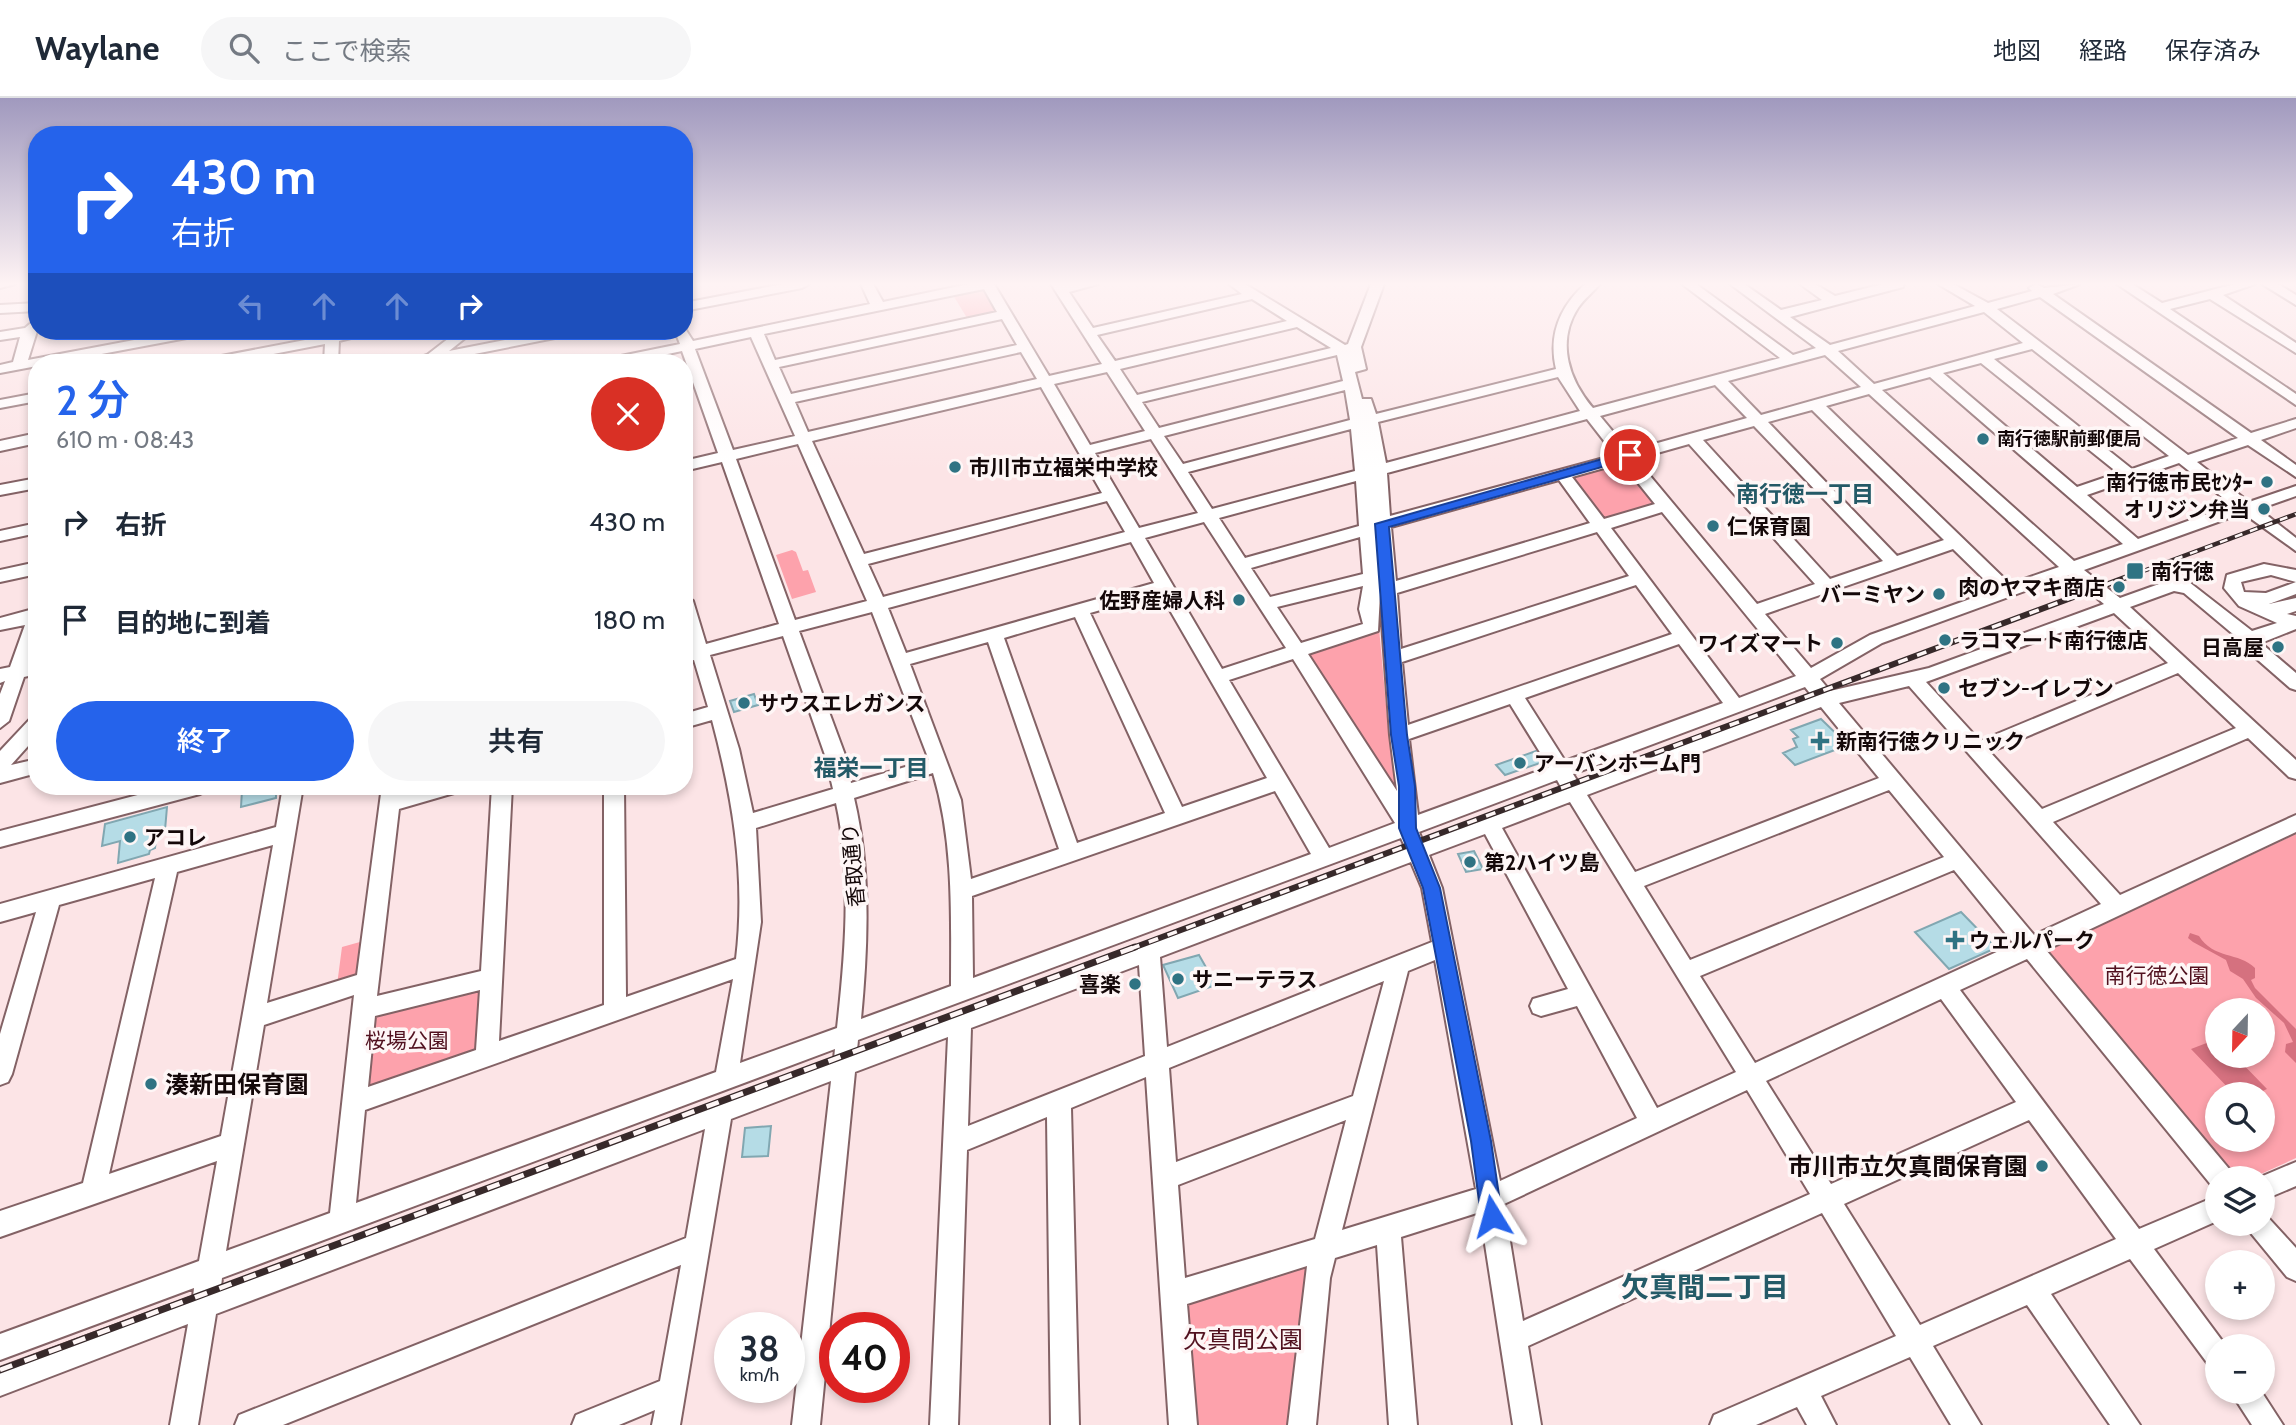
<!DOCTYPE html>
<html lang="ja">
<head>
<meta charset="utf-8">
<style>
	body { margin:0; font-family:Cabin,"Noto Sans JP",sans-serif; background:#f6f6f7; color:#1f2937; height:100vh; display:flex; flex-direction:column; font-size:26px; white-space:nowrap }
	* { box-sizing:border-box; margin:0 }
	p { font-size:23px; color:#747a83 }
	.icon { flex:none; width:38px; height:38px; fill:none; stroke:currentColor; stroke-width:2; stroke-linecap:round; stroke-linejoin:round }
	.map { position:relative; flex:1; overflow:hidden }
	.panel { position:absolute; left:28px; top:256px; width:665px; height:441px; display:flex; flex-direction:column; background:#fff; border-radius:28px; box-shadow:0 4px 10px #0003 }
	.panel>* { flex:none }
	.banner { position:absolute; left:28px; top:28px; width:665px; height:214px; border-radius:28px; box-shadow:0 4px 10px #0003; background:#2563eb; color:#fff; overflow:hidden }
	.needle { width:46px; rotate:202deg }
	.controls { position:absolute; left:2205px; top:900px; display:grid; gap:14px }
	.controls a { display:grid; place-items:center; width:70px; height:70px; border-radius:50%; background:#fff; box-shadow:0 4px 10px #0003; font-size:35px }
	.speed { position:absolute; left:714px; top:1214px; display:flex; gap:14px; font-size:35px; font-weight:700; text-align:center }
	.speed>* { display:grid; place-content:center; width:91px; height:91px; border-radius:50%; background:#fff; box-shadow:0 4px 10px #0003; line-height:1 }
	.speed small { font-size:18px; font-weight:400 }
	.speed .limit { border:10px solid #d22; background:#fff; color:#111 }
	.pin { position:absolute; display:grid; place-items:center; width:60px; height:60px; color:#fff; margin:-30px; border:4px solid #fff; border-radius:50%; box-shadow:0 2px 7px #0007 }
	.me { position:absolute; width:77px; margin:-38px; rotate:352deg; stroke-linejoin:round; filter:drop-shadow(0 0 5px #0008) }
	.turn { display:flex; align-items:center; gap:24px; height:147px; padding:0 28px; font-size:32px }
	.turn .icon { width:91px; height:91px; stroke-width:2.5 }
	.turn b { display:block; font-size:49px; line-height:60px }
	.lanes { display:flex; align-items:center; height:66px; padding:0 28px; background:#0003; justify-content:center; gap:35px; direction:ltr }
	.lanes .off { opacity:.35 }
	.round { display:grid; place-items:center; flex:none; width:74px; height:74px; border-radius:37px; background:#f6f6f7 }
	.headline { display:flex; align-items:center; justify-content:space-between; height:119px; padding:0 28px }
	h1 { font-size:42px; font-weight:600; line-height:52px; color:#2563eb }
	.cta { display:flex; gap:14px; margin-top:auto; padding:14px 28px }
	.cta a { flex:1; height:80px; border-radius:42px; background:#2563eb; color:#fff; font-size:28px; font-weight:600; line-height:80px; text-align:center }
	.cta a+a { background:#f6f6f7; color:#1f2937 }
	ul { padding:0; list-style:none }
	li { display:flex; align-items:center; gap:21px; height:98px; padding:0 28px }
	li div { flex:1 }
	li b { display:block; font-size:26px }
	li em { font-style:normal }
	header { display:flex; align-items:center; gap:42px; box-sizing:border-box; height:98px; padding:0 35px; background:#fff; border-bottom:2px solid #e0e1e3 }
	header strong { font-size:33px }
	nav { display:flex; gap:38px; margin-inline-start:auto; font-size:24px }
	.search { width:490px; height:63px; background:#f6f6f7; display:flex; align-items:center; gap:18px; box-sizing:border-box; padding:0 24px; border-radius:38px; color:#747a83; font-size:26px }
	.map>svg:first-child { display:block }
</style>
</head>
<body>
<header>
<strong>Waylane</strong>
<div class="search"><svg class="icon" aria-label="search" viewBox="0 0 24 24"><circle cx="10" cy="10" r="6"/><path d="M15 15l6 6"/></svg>ここで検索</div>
<nav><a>地図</a><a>経路</a><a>保存済み</a></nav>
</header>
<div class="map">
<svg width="2296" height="1327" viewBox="0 0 2296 1327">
	<rect width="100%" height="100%" fill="#fce4e6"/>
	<path fill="#fda2ac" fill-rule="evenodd" d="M986,190L999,213L967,220L953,197Z
		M1618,363L1655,408L1607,422L1600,420L1569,379Z
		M792,452L796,454L803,473L808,472L816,494L792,501L776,457Z
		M1379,530L1389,640L1397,689H1395L1309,557Z
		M2296,736V1060L2252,1080H2236L2048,857L2049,852ZM2217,912H2263V957H2217ZM2217,996H2263V1041H2217Z
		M367,842L362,875L337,887L342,849Z
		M483,890L480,949L473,958L372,993L364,989L372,919L380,912Z
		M1309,1162L1287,1327H1194L1185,1209L1189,1201Z"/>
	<path fill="#d5717f" d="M2190,835L2199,838C2213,861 2239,854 2255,870V880L2251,882L2255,890L2296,931V965L2285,954L2286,946L2293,944L2284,925L2256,900L2243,881L2230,873L2226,862L2193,844L2188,840Z
		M2217,941V957H2234L2267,991L2256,996H2234L2191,951Z"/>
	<path fill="#b5dce6" stroke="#81a7b1" stroke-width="2" d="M754,596L758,607L734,614L730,603Z
		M1821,621L1848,647L1795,667L1783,655L1797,649L1793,641L1798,639L1791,632Z
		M1536,653L1543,664L1505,677L1496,667Z
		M258,688H276V700L241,709L242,692Z
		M167,709L165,732L157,734L155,750L150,752L149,756L118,765L120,743L102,748L105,726Z
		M1474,753L1483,771L1466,774L1458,756Z
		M1961,814L1996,850L1949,871L1915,834Z
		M1199,857L1216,887L1178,900L1163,867Z
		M771,1028L768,1058L742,1059L745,1030Z"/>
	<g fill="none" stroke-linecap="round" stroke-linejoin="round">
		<g stroke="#836265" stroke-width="4">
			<path id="minor" d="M0,186H15L0,190Z
				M783,186H809L802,190L684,213V205Z
				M861,186H873L883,204L969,186H994L1049,278L1102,266L1051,186H1098L1069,194L1093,230L1242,196L1229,186H1245L1345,247L1348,246L1371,186H1384L1361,249L1366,271L1355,274L1362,301H1371L1376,316L1556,271C1548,237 1560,209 1585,186H1600C1593,194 1584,201 1578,210C1556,244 1569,282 1593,310L1780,260L1682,186H1696L1793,257L1816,250L1730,186H1744L1781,212L1822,202L1800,186H1815L1835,198L1883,186H1904L1903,189L1790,219L1830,247L1975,208L1938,186H1953L1988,205L2032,193L2029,190L2036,186L2044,190L2080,186L2053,196L2251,335L2296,321V330L2261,342L2296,367V379L2248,347L2197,364L2249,404L2296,388V398L2259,411L2296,440V453L2243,415L2084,472L2120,500L2173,481L2189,484L2252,533L2277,525L2239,508L2224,490L2227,477L2264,466L2296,472V484L2271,477L2241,484L2244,494L2266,495L2296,484V496L2269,506L2296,500V513L2287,516L2296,518V531L2261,545L2296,575V592L2290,590L2243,549L2240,542L2184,495L2174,493L2130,509L2296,662V681L2289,679L2248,640L2053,724L2120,797L2296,717V734L2046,852L2230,1072L2233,1080H2217V1090L2212,1088L2027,861L1960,892L2139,1131L2217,1098V1123L2154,1151L2226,1248H2217V1270L2208,1266L2130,1161L2051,1196L2140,1327H2110L2027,1207L1933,1248L1981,1327H1951L1910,1259L1821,1298L1836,1327H1807L1797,1309L1756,1327H1710L1714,1317L1896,1238L1822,1115L1528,1248L1541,1327H1513L1480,1114L1401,1139L1417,1327H1389L1377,1147L1335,1160L1330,1180L1316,1327H1288L1307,1168L1187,1206L1197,1327H1169L1146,979L1071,1010L1079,1327H1051L1047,1019L967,1052L958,1327H930L948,939L855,974L820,1327H792L831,983L731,1021L680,1327H652L655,1312L619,1327H572L576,1317L660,1283L681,1167L283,1327H235L239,1317L686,1140L705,1031L216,1216L198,1327H170L188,1226L0,1298V1270L193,1199L194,1190L0,1262V1236L199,1163L217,1063L0,1139V1113L83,1085L155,780L59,807L12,976L8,984L0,987V936L36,814L0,824V806L276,729L283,688H303L267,905L357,877L382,688H402L401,695L428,688H464L461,693L399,711L377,898L481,873L492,688H512L499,943L604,907V688H624L626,899L736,861C746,779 733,701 712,622L684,630V616L708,609L694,562L684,564V552L690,550L684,532V497L693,503L706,546L779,526L722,364L684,373V363L718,355L682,253L630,264H604L611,260L680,246L675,233H684V229L693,243L870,206ZM984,191L997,214L775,262L764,236ZM2040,199L2238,340L2188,357L1997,211ZM1252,201L1287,223L1115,263L1097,237ZM1984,214L2023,245L1874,286L1838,253ZM1002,221L1017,247L791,296L779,269ZM1297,229L1331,250L1137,297L1120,271ZM751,239L795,338L733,352L695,251ZM2032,251L2169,358L2132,371L1994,261ZM1021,254L1037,281L808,334L795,304ZM1337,257L1343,283L1159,330L1142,304ZM1825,257L1861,289L1761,317L1728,283ZM1981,265L2118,375L2077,389L1943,275ZM1107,274L1145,333L1090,347L1054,286ZM1558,279L1580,313L1386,365L1378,324ZM1930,279L2123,446L2074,463L1882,292ZM1715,287L1747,320L1629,353L1600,318ZM1041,289L1102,395L864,456L812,343ZM1345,292L1350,322L1183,366L1164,338ZM1869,296L2059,469L2010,486L1826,308ZM1812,312L1944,442L1897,458L1768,324ZM1587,321L1615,357L1390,418L1387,375ZM1754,328L1883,463L1830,481L1703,342ZM1351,331L1355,373L1212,411L1188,374ZM1151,341L1198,415L1139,430L1095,355ZM798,346L867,503L795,522L736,361ZM1689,346L1815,486L1757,506L1636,361ZM1622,365L1655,406L1604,421L1572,379ZM2179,365L2232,407L2138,441L2087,397ZM1559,382L1590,425L1396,483L1391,429ZM1356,383L1359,428L1245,460L1219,420ZM1107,403L1125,434L883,499L868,466ZM1662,414L1796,578L1739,600L1611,430ZM1204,424L1286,550L1222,571L1145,440ZM1597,434L1629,478L1401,551L1397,495ZM1360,439L1363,476L1270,499L1251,470ZM1131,444L1154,485L906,555L888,510ZM1953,451L1995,492L1870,537L1811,570L1765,516ZM2069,477L2104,506L1929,570L1830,593L1820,581L1882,545ZM1636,487L1672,536L1408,627L1402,564ZM1363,488L1359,511L1363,526L1301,545L1277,509ZM1160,495L1267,680L1182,709L1090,515ZM1380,496L1390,637L1397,693L1308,556L1378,533ZM872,514L929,662L851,685L845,657L799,533ZM2114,515L2168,565L1980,643L1926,584ZM1075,519L1165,715L1077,745L1004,540ZM783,538L825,657L833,691L753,715L739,651L710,557ZM988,544L1059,751L971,781L961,702L910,566ZM1679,546L1723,605L1565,663L1525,600ZM1293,561L1395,725L1329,750L1229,582ZM2178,575L2236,630L2042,711L1990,654ZM1909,588L2101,806L2034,837L1839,605ZM1805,589L1812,598L1578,684L1573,676ZM1510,606L1549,669L1418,717L1409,641ZM1821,609L1879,680L1635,774L1587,697ZM933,675C954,745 951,817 951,888L861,921C868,848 871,771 854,700ZM1557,682L1562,691L1422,742L1419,734ZM1889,692L1944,759L1690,862L1644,788ZM1275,693L1311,756L973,880L972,798ZM1570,704L1736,974L1657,1010L1502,730ZM836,705C852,778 845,857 837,930L740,965L761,824L756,730ZM1485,736L1568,891L1533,901L1530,908L1533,915L1541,918L1577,908L1637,1020L1500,1083L1442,790L1429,757ZM1401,740L1405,749L857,952L858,942ZM273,747L221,1038L109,1076L177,774ZM1411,764L1422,790L1432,844L1167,949L1160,859ZM1954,772L2014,846L1755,965L1700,878ZM1435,862L1476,1091L1342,1132L1408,873ZM1139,867L1145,958L968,1028L971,930ZM733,881L716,974L356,1105L365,1012ZM1384,883L1353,998L1176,1064L1169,970ZM480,892L476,952L368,989L375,918ZM354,897L330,1115L226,1153L264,927ZM1941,901L2016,1004L1831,1086L1766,983ZM835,951L834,961L221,1189L222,1180ZM1747,992L1810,1096L1523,1223L1504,1106ZM1346,1022L1315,1141L1185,1180L1178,1087ZM2029,1022L2116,1141L1920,1227L1844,1106Z
				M2117,186H2132L2162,205L2235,186H2255L2223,197L2296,245V255L2210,201L2170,211L2296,296V307Z
				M2262,186H2278L2296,197V207Z
				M37,205V213L0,215V207Z
				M37,220V233L28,262L182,233H248L241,237L192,239L59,264H37V268L0,275V267L13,264L20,239L0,242V234L25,230Z
				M326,233H379L339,243L338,264H324L325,246L232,264H204L211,260L326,238Z
				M458,233H474L449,253L550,233H577L570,237L434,264H407L427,257Z
				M37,295V303L0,310V302Z
				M37,335V345L0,353V343Z
				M37,380V390L0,397V387Z
				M37,425V435L0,443V433Z
				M37,464V476L0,484V472Z
				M37,510V542L29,564L37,563V576L24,579L9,623L0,630V596L5,583L0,585V571L10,569L25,527L0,532V520Z
				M37,619V638L11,667L37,661V675L0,685V653L30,621Z
				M172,688H210L207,693L200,696L0,749V733Z
				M2296,1064V1088L2263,1102V1080H2258Z
				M2263,1114L2296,1150V1183L2287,1179L2250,1134L2247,1125H2263Z
				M2230,1293H2261L2283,1327H2252Z"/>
		</g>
		<use href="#minor" fill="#fff" fill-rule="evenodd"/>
		<g stroke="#37292a" stroke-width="4.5">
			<path id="rail-far2" d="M2130,478L2296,416"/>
		</g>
		<g stroke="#37292a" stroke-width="6">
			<path id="rail-far1" d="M1130,851L2135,476"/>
		</g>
		<g stroke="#37292a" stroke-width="7">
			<path id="rail" d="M0,1272L1135,849"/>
		</g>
		<use href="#rail-far2" stroke="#fef6f6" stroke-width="2.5" stroke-dasharray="8" stroke-linecap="butt"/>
		<use href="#rail-far1" stroke="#fef6f6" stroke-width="3.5" stroke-dasharray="10" stroke-linecap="butt"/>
		<use href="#rail" stroke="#fef6f6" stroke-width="4.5" stroke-dasharray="13" stroke-linecap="butt"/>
	</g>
	<linearGradient id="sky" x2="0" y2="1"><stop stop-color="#a099be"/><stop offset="0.5" stop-color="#fef3f4"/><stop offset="1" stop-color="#fef3f4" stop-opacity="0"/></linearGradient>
	<rect width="2296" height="372" fill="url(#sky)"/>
	<path fill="#2563eb" stroke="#184099" stroke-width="2" d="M1630,353L1636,357L1634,360L1389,429L1407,637L1415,688L1416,730L1440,790L1491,1043L1502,1118L1499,1126L1492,1129L1484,1126L1481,1118L1471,1043L1423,790L1399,730V688L1391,637L1375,426Z"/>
	<g fill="#2f7383" stroke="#fef6f6" stroke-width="2.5">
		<circle cx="1983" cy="341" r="7"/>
		<circle cx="955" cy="369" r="7"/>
		<circle cx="2267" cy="384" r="7"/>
		<circle cx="2264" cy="411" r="7"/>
		<circle cx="1713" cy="428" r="7"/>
		<rect x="2126" y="464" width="18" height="18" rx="3.5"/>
		<circle cx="2119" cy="489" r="7"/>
		<circle cx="1939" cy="496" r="7"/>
		<circle cx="1239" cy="502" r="7"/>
		<circle cx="1945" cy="542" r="7"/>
		<circle cx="1837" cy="545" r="7"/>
		<circle cx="2278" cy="549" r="7"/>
		<circle cx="1944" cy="590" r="7"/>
		<circle cx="744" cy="605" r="7"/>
		<path d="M1816.5 632.5h7v7h7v7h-7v7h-7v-7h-7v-7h7z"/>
		<circle cx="1520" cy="665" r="7"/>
		<circle cx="130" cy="739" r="7"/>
		<circle cx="1470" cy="764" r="7"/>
		<path d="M1951.5 831.5h7v7h7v7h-7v7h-7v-7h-7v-7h7z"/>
		<circle cx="1178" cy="881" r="7"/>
		<circle cx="1135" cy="886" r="7"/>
		<circle cx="151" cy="986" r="7"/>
		<circle cx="2042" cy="1068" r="7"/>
	</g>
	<g text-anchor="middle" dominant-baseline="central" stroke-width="7" stroke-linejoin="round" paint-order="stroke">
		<g font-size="18" font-weight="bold" fill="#140809" stroke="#fef6f6" text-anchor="start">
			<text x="1997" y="341">南行徳駅前郵便局</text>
		</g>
		<g font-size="21" font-weight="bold" fill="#140809" stroke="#fef6f6" text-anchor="start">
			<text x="969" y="369">市川市立福栄中学校</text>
			<text x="2253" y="384" text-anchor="end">南行徳市民ｾﾝﾀｰ</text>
			<text x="2250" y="411" text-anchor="end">オリジン弁当</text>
			<text x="1727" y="428">仁保育園</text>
			<text x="2151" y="473">南行徳</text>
			<text x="2105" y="489" text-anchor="end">肉のヤマキ商店</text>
			<text x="1925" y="496" text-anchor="end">バーミヤン</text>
			<text x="1225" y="502" text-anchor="end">佐野産婦人科</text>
			<text x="1959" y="542">ラコマート南行徳店</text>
			<text x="1823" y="545" text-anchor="end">ワイズマート</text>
			<text x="2264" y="549" text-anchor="end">日高屋</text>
			<text x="1958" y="590">セブン-イレブン</text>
			<text x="758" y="605">サウスエレガンス</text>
			<text x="1836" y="643">新南行徳クリニック</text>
			<text x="1534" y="665">アーバンホーム門</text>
			<text x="144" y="739">アコレ</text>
			<text x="1484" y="764">第2ハイツ島</text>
			<text x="1969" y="842">ウェルパーク</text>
			<text x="1192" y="881">サニーテラス</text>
			<text x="1121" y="886" text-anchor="end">喜楽</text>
		</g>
		<g font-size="21" fill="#140809" stroke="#fef6f6">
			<text transform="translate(853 767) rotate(-95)">香取通り</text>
		</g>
		<g font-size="21" fill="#51111f" stroke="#fef6f6">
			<text x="2157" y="877">南行徳公園</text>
			<text x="407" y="942">桜場公園</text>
		</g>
		<g font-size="23" font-weight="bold" fill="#245a67" stroke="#fef6f6">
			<text x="1805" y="396">南行徳一丁目</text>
			<text x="871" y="670">福栄一丁目</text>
		</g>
		<g font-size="24" font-weight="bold" fill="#140809" stroke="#fef6f6" text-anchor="start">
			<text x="165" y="986">湊新田保育園</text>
			<text x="2028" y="1068" text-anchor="end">市川市立欠真間保育園</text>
		</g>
		<g font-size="24" fill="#51111f" stroke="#fef6f6">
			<text x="1243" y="1241">欠真間公園</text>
		</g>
		<g font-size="28" font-weight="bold" fill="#245a67" stroke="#fef6f6">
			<text x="1705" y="1189">欠真間二丁目</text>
		</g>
	</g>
</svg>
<div class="controls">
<a><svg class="needle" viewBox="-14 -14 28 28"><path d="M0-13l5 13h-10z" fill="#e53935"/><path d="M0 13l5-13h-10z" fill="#747a83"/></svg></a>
<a><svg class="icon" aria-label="search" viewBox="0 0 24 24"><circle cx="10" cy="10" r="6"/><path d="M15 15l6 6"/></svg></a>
<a><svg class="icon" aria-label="layers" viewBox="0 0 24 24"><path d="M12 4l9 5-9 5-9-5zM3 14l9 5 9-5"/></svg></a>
<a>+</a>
<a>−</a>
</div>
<div class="speed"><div>38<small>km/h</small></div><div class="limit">40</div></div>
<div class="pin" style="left:1630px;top:357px;background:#d93025"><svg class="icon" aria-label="arrive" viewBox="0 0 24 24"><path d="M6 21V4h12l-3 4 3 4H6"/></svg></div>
<svg class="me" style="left:1492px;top:1118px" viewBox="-20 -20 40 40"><path d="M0-17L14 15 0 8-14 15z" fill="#2563eb" stroke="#fff" stroke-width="4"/></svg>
<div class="banner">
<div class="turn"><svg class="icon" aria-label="right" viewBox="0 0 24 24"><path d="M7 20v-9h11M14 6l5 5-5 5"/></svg><div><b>430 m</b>右折</div></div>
<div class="lanes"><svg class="icon off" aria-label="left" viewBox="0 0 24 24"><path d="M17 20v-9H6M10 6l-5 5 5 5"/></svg><svg class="icon off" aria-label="ahead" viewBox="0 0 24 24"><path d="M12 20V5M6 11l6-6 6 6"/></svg><svg class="icon off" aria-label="ahead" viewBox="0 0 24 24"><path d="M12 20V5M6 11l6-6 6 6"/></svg><svg class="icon" aria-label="right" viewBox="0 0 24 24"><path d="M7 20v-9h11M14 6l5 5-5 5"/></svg></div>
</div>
<section class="panel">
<div class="headline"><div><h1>2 分</h1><p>610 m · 08:43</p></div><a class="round" style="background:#d93025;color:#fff"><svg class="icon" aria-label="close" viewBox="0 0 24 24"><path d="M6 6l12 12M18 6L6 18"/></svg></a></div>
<ul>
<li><svg class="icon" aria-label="right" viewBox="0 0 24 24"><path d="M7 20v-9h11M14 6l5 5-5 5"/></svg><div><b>右折</b></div><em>430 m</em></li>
<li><svg class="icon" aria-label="arrive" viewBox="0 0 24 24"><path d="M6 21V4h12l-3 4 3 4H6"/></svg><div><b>目的地に到着</b></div><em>180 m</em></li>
</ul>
<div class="cta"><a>終了</a><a>共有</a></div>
</section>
</div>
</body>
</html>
